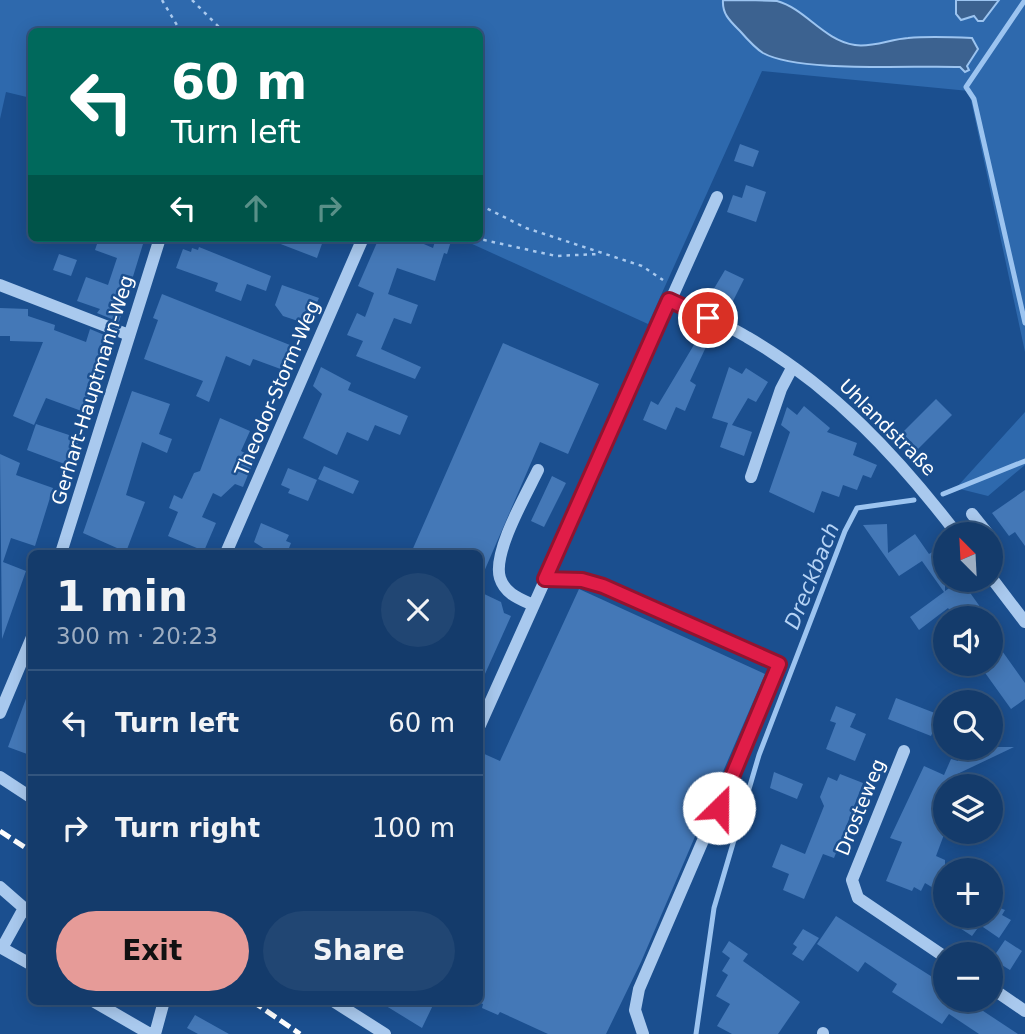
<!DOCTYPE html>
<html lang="en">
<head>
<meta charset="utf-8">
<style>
	body { margin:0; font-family:"DejaVu Sans",sans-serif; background:#214673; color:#f1f3f6; height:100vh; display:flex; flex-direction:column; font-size:26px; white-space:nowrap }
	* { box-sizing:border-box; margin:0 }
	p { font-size:23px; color:#9dadc1 }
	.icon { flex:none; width:38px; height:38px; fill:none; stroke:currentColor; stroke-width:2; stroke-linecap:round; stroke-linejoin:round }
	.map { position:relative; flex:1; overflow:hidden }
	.details { position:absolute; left:28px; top:550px; width:455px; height:455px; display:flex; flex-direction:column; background:#143b6b; border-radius:10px; box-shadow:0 4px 18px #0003,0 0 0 2px #33557e }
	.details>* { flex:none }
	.banner { position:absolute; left:28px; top:28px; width:455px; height:214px; border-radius:10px; box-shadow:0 4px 18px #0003,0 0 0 2px #33557e; background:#00695c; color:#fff; overflow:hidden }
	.needle { width:46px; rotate:336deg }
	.buttons { position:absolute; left:933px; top:522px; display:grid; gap:14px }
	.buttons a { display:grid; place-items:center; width:70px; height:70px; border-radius:50%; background:#143b6b; box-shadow:0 4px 18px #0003,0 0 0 2px #33557e; font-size:35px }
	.pin { position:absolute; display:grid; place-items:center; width:60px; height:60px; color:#fff; margin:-30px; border:4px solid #fff; border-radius:50%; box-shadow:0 2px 7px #0007 }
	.me { position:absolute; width:77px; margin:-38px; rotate:23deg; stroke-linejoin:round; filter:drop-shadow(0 0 5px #0008) }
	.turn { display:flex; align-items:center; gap:24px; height:147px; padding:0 28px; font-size:32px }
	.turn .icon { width:91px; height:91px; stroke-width:2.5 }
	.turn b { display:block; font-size:49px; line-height:60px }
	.lanes { display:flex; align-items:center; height:66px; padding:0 28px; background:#0003; justify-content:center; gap:35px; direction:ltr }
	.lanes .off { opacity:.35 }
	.round { display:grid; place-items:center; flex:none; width:74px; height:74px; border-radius:37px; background:#214673 }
	.headline { display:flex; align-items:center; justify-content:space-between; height:119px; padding:0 28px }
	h1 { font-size:42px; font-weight:700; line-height:52px }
	.button { display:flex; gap:14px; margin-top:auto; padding:14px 28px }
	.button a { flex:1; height:80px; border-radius:42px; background:#e69b98; color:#111; font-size:28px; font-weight:700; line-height:80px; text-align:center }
	.button a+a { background:#214673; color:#f1f3f6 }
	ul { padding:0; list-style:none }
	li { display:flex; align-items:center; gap:21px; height:105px; padding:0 28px; border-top:2px solid #33557e }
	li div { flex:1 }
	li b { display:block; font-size:26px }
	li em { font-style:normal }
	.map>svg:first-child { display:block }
</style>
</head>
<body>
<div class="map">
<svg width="1025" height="1034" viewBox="0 0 1025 1034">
	<rect width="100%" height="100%" fill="#1b4f8f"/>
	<path fill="#2e69ad" d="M0,0H1025V352L969,91L762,71L648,324L459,238H480V32H32L31,98L6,92L0,119Z
		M1025,412V465L988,496L956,488Z"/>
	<path fill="#3c6290" stroke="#9cc4f0" stroke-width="2" d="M723,0C739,0 761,0 777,1C806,9 823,40 855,45C871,48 891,39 908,38C929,36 951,37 972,38L978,49L967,66L969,70L965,72L960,67C915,65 799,73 763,53C755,48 747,39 740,31C730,21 722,14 723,0Z
		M956,0H999L983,21H978L974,16L961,20L956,14Z"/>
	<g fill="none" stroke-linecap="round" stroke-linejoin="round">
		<path stroke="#9cc4f0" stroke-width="5" d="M1025,0L966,87L974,99L1025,323
			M943,494L1025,461
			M696,1034L714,908L759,755L845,531L857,508L914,500"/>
	</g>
	<path fill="#4478b7" d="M740,144L759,151L753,167L734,161Z
		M746,185L766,192L756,222L727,212L733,195L742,198Z
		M99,238H126L143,244L119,322L97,313L100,309L77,301L86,277L108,285L117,258L95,250Z
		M265,238H324L317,258Z
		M379,238H410L433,248L436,238H452L447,254L444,253L435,281L397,268L388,294L418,305L411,324L394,318L381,349L421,367L415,379L356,356L363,341L347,335L357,313L365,317L374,293L358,286Z
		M199,247L271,276L266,291L247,284L241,301L215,291L218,283L176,268L183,249L191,252L192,248L198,250Z
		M59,254L77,260L71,276L53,270Z
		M725,270L744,279L730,307L709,297Z
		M282,285L319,298L307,324L283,316L275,305Z
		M162,294L295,347L286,371L253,359L250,366L226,356L209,402L196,396L203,381L144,359L158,320L153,318Z
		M0,308L28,309V316L55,325L54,330L86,342L90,329L114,339L87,413L46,398L34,425L13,416L43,342L10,341V336H0Z
		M704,328L713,332L690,381L696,385L685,411L676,407L666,430L643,420L651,401L658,405Z
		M503,343L599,384L568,454L540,442L480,581V553H411Z
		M321,367L351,383L348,390L408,416L400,435L375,425L368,441L347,432L337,455L303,438L322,394L313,386Z
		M729,367L742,374L746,368L768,382L756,402L748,398L732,425L752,432L744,456L720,447L728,423L712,418Z
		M132,391L170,404L159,434L172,439L167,453L142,442L126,495L145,502L126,552L83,533Z
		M936,399L952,415L918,449L902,433Z
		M804,406L830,428L827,432L857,443L853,455L877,465L871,478L863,475L857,490L843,485L839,497L822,491L814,513L769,492L790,432L781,425L787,407L797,415Z
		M220,418L250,431L241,451L255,458L243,487L235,484L221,497L213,493L202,517L216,523L204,551L168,536L178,512L169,508L174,495L182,499L194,473L200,471Z
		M36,424L72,436L71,441L78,443L70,466L27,450Z
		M0,454L20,463L16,475L53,488L35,546L11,538L3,562L26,571L2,639Z
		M324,466L359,481L353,494L318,479Z
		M288,468L317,480L308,501L288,493L290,489L281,485Z
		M552,476L566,483L544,527L531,521Z
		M1025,490V546L1015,532L1009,536L992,513Z
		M261,523L289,535L286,541L291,543L287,553H271L254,542Z
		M887,524L888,553L915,534L929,554L937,549L945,560V591L961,580L988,618H955L948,608L919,630L910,617L944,592L922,561L899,576L863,525Z
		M579,589L765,674L641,962L606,1034H548L500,1012L498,1015L482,1008L483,1004L480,1003V752L500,761Z
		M480,592L501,602L504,613L511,616L480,685Z
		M990,634L1025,683V699L1011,709L978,663H990Z
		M30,688L32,742L27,754L8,747Z
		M896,698L940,715L931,736L888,719Z
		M836,706L856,714L850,727L866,734L855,761L826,749L836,723L830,721Z
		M964,747H1014L951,777L948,786H945L936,814L945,818V832L936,856L945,860V895L925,883L921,891L914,887L912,891L886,881L902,842L890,838L924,766L944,775L951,759L958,761Z
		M774,772L803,784L797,799L770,788Z
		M840,774L863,783L834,858L823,854L804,899L783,890L789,874L772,867L781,844L805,854L824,806L820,797L828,777L837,781Z
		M993,905L1005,910L1002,915L1011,920L999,938L980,925L972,936L940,915H990Z
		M836,916L945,985V999H965L1018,1034H979L949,1014L942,1024L892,992L897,984L865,962L858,972L817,944Z
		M803,929L819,938L803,961L792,954L797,947L793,944Z
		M1005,940L1022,951L1010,970L992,959Z
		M729,941L748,954L743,961L800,1002L778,1034H732L717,1026L730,1004L716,996L728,975L722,971L730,958L722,952Z
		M378,1001H435L422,1028Z
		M195,1015L229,1034H198L187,1028Z"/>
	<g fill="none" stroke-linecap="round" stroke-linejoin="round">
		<path stroke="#a9c9ee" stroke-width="2.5" stroke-dasharray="3.5 5" stroke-linecap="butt" d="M162,0L181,32
			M192,0L224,32
			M480,205L526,228L642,266L663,280
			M475,238L556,256L599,254"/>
		<path stroke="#a9c9ee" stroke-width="12" d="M0,285L129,335
			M669,300C695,312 723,322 747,337C832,386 898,457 957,534
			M751,477L781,389L792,368
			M972,514L988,534
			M61,553L160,238
			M226,553L363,238
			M990,576L1025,622
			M545,579L582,580L603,586L779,664L639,989L635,1010L643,1034
			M533,605C520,599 505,594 500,578C492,553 527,493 538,470
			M0,713L32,637
			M480,725L717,197
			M904,751L852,880L858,898L945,957
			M0,777L32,798
			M0,887L32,915
			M0,947L32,965
			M2,948L23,910
			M990,987L1025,1011
			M93,1001L150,1034
			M333,1001L385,1034
			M155,1034L164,1001
			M823,1034V1033"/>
		<path stroke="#fff" stroke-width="5" stroke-dasharray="12 5" stroke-linecap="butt" d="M0,831L32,852
			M252,1001L300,1034"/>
	</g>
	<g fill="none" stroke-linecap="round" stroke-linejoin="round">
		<g stroke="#92132f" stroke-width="18">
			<path id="route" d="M708,318L669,300L545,579L582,580L603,586L779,664L719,808"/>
		</g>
		<use href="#route" stroke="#e11d48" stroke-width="12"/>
	</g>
	<g text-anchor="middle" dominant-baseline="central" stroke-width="5" stroke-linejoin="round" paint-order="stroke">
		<g font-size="19" fill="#fff" stroke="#1b4f8f">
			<text transform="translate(277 388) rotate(-67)">Theodor-Storm-Weg</text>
			<text transform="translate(92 390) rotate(-73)">Gerhart-Hauptmann-Weg</text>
			<text transform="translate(888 427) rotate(45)">Uhlandstraße</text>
			<text transform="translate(860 807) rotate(-68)">Drosteweg</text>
		</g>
		<g font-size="21" font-style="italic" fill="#b5d3f5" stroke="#1b4f8f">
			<text transform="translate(812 576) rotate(-68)">Dreckbach</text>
		</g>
	</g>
</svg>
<div class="buttons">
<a><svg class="needle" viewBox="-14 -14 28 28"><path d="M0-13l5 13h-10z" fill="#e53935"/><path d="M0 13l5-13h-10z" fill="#9dadc1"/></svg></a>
<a><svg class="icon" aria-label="sound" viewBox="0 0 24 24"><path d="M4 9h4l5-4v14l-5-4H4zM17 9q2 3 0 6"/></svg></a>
<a><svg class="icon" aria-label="search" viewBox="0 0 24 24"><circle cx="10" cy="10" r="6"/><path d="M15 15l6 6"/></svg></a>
<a><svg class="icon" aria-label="layers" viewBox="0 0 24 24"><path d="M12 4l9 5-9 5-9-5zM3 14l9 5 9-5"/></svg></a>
<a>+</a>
<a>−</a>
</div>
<div class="pin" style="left:708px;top:318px;background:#d93025"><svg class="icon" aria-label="arrive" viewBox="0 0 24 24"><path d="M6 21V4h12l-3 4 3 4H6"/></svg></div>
<svg class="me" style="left:719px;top:808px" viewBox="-20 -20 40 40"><circle r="19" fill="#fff"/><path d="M0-13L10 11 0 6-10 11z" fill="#e11d48"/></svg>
<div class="banner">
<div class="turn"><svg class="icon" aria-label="left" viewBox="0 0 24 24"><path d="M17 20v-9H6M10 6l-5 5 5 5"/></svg><div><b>60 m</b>Turn left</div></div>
<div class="lanes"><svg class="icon" aria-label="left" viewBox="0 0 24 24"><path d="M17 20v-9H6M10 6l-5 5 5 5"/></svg><svg class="icon off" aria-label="ahead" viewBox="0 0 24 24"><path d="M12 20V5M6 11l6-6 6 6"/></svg><svg class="icon off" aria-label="right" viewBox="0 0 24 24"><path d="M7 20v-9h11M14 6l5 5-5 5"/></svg></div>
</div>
<section class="details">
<div class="headline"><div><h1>1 min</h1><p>300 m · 20:23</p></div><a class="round"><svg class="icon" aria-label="close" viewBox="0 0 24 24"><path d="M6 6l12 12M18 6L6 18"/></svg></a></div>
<ul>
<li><svg class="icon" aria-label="left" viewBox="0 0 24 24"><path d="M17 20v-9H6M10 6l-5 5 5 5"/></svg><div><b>Turn left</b></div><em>60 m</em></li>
<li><svg class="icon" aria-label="right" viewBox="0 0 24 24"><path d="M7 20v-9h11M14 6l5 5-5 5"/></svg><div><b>Turn right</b></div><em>100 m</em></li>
</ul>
<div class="button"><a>Exit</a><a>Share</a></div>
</section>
</div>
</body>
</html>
